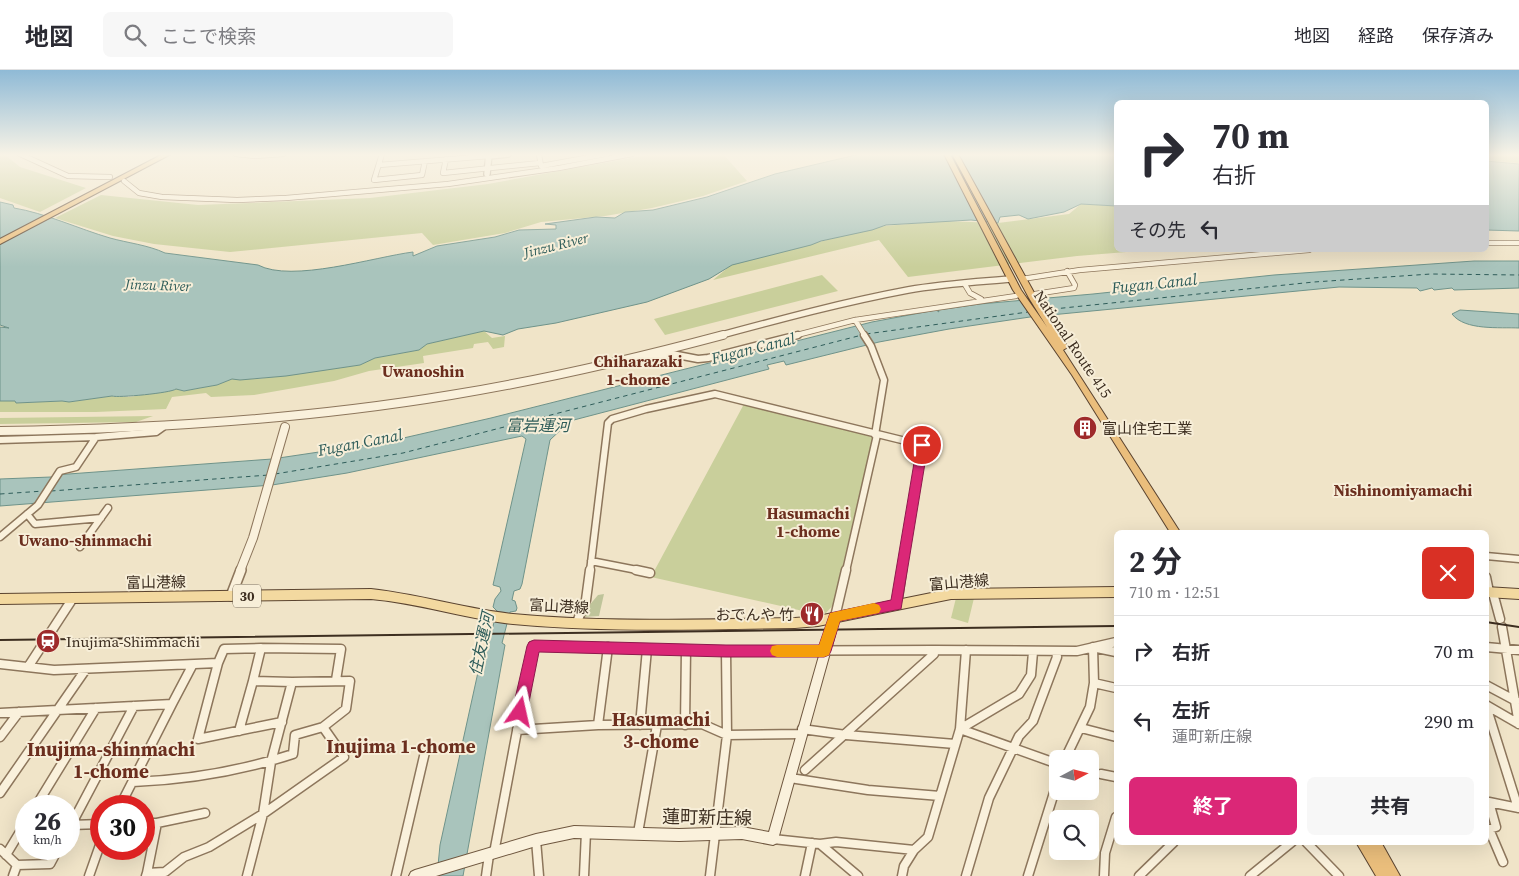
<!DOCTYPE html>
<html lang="ja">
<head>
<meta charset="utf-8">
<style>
	body { margin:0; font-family:"Source Serif 4","Noto Sans JP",serif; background:#f7f7f7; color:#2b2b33; height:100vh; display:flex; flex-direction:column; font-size:19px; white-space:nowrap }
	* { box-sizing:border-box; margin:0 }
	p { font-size:16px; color:#7c7c81 }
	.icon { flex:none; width:28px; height:28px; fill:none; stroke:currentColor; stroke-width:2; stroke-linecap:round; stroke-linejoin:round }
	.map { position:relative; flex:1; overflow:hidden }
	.side { position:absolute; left:1114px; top:460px; width:375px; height:315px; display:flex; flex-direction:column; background:#fff; border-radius:8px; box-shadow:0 5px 20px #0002 }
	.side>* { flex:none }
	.banner { position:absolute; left:1114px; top:30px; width:375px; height:152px; border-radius:8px; box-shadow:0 5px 20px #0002; background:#fff; color:#2b2b33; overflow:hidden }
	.needle { width:32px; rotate:83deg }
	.controls { position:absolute; left:1049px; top:680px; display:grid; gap:10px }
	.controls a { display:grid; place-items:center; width:50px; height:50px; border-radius:8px; background:#fff; box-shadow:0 5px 20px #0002; font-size:25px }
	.speed { position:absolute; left:15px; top:725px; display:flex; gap:10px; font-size:25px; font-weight:700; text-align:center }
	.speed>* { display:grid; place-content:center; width:65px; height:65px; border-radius:50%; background:#fff; box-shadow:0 5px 20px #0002; line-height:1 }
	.speed small { font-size:12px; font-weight:400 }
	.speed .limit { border:8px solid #d22; background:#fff; color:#111 }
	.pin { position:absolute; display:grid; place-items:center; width:42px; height:42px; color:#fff; margin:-21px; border:2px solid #fff; border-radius:50%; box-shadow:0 1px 5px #0007 }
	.me { position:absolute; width:55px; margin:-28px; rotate:11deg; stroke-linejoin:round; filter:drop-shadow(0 0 4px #0008) }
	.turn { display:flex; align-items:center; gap:18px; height:105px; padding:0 15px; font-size:22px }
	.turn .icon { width:65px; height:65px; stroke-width:2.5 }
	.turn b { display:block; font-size:35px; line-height:42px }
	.then { display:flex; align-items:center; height:48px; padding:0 15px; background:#0003; gap:10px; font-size:19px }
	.round { display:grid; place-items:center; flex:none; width:52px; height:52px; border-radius:8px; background:#f7f7f7 }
	.head { display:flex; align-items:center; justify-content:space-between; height:85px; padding:0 15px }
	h1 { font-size:30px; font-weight:700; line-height:38px }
	.primary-button { display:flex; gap:10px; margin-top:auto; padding:10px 15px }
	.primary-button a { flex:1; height:58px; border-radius:8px; background:#db2777; color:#fff; font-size:20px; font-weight:700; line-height:58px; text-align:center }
	.primary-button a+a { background:#f7f7f7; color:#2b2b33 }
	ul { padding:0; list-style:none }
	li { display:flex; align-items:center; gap:15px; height:70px; padding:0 15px; border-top:1px solid #e1e1e2 }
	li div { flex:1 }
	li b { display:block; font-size:19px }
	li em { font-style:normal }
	header { display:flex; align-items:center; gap:30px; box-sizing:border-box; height:70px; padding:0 25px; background:#fff; border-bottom:1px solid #e1e1e2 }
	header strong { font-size:24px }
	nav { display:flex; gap:28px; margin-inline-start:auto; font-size:18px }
	.search { width:350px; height:45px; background:#f7f7f7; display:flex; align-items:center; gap:12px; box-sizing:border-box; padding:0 18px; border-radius:8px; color:#7c7c81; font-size:19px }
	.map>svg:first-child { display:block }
</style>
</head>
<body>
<header>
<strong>地図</strong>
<div class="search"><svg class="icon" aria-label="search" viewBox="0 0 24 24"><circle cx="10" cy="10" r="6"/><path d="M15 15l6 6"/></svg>ここで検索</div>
<nav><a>地図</a><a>経路</a><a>保存済み</a></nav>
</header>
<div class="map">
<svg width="1519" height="806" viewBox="0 0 1519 806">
	<rect width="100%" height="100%" fill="#f0e4c8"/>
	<path fill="#c9cf9b" d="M0,84H4L20,97L86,118L40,142L0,128Z
		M653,84H723L747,111L703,126L652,138L605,146L541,152L505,163L433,175L422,163L230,182L154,174L113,166L55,148L101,125L198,135L370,128L488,114Z
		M1486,84H1519V93L1486,90Z
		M1081,134L1116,136V180H1151L1077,186L908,207L879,170L713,210L731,195L861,161L885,156L944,151L998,153L1069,144Z
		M822,205L838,221L665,265L654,249Z
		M484,261L492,268L505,266L504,277L493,279L488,272L474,274L473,278L423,286L424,293L369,301L334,311L254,325L211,327L206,323L172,327L166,339L96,342H0V331H15L17,333L62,331L70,332L112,326L116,327H130L176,319L184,321L217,315L232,309H257L360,295L375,288L419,280L427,274Z
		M744,334L873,366L834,534L826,543L816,544L814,541H803L651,507Z
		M153,346L136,352L0,354V348Z
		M956,528H974L968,553L951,548Z"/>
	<path fill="#bfc49a" d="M604,524L599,546L583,547L582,544L598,525Z"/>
	<path fill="#a9c4bc" stroke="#6f938a" d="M860,84H1116V136L1081,134L1064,142L1028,149L1019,145L1000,147L998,153L971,150L886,155L872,160L821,171L811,175L732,195L709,209L647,232L556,253L518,259L503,265L484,261L427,274L419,280L375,288L360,295L286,306L240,310L232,309L217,315L200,318L184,321L176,319C171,323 118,328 112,326L69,332L62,331L16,333L15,331H0V257L9,258L0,255V132L13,135L14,138C45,143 79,159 110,168C128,173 148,175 165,183L258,195C292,213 374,187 413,182V186L437,176L495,167L519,160L556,159V155L545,154L596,147L615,148L625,142L653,140L707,127L775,104Z
		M1486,91L1519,94V161L1486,160Z
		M1474,191H1519V218L1454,220L1452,218L1434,220L1432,218L1420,221L1417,218L1339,217L1030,247L949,259L879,272L786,295L784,291L767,295L769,299L570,351L550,370L522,514L520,519L514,521L512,530L515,531L517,538L516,541L510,542L502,573L505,575L463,806H437L440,775L482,584L488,575L497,541L493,537L495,529L501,521L500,517L493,515L526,369L522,366L347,403L272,415L0,436V409L51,407L55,405L272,389L386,372L491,348L872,252L936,240L939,242L938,240L980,234L1093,224L1274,205Z
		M1460,240L1519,244V258C1500,257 1465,261 1452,244Z"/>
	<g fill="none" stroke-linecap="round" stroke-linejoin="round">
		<path stroke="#2f5d5a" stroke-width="1" stroke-dasharray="4.5 4" stroke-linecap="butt" d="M1044,240L1314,212L1431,204L1519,205
			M866,264L1028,242
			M275,404L403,383L862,265
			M51,421L269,405
			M0,424L44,421"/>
		<g stroke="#8d765c" stroke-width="6">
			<path id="minor-far2" d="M20,84L68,106L110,107
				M236,84L255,86L283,84
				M382,84L374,110L422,105L425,91
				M539,84L541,96L607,84
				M446,89L443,103L540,93
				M379,95L489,86
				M124,111L139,123L162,127L237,130L286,128L448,114L559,98L632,84
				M1486,173H1519
				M1022,209L1080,200L1309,180
				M964,213L970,223L981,229
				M1035,224L1074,218L1075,215L1067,201
				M855,250L865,266
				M793,266L855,250L1016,226"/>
		</g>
		<g stroke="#8d765c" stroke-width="9">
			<path id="minor-far1" d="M864,265L871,276L884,310L875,365
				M648,288L672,284L698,289L708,288L798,265
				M0,370L96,367
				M27,444L35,454L101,448
				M0,467L38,435L60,401L76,397L96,367L156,362L163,357
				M80,477L108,438
				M1486,486L1519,489
				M591,491L642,501
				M590,501L608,353L612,349L646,339L715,324L922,375L902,501
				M846,501L877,365"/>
		</g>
		<g stroke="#8d765c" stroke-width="11">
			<path id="minor" d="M636,500L650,503
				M1486,507L1489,522
				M1493,523L1500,549
				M897,535L902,500
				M835,547L846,500
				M577,552L586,530L590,500
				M1502,557L1519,654
				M1093,577L1094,613L1116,618
				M1486,577L1519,580
				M261,578L341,579L336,610
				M1097,578L1116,582
				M218,593L198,669L282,652
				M0,594L54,600L218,593L224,579L261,578L253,611L292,612L271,692L263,744L247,806
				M28,597L73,528
				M292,612L350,611L346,639L323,657
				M1486,615L1516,631
				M172,634L192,596
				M1486,635L1519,654
				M1486,636L1518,738
				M0,643L172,634L120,736
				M598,655L608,577
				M640,655L647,579
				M685,655L686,580
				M1081,658L1116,667
				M802,659L846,665L955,674
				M960,659L1019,624L1031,605L1033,582
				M960,659L1058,694
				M517,660L598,655L702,654L727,665L801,664
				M239,661L253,611
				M0,667L19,642
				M1065,689L1090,637L1094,613
				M805,700L934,584V580L1077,581L1116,572
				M1101,704L1116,707
				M790,708L868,720L940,726
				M133,712C188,710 241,701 293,684L295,665L323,657L344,687L263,744L209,777L184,787L165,802L147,803L146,806
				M0,723L86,599
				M36,736L96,638
				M144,753H157L205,743
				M71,755L101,754
				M69,759L134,636
				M638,763L657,655
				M773,769L820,774L858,806
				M536,770L539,806
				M1306,772L1339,806
				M820,774L836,772L914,780
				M0,779L17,795L13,806
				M494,783L533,576L726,581L934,580
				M6,785L26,752
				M1503,792L1489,759L1496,757L1489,732L1519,738
				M17,795L50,794L58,779
				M147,803L157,753
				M89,806L101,772
				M396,806L425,682
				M486,806L489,785
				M584,806L586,762
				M710,806L727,665L726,581
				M805,806L812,773
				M902,806L904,796L914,780L928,767L960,659L966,580
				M966,806L989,728L1019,666L1033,651L1057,587L1056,581
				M1028,806L1058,710
				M1104,806L1105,783L1116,747
				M1139,806L1174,772
				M1250,806L1292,772"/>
		</g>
		<g stroke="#8d765c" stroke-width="8">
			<path id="tertiary-far2" d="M489,86L508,84
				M487,104L489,84
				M718,266C781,249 844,232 908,220C942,214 977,212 1011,209"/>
		</g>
		<g stroke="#8d765c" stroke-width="10">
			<path id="tertiary-far1" d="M0,361C151,359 301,350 451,325C543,310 633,289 723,265
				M240,501L253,468L285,357"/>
		</g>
		<g stroke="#8d765c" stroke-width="12">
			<path id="tertiary" d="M231,526L241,500"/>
		</g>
		<g stroke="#6f573f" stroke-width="2">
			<path id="secondary" d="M835,543L839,544L840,547L777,773L773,775L742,769L679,771L574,768L536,776L436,806H409L411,802L415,800L536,764L574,756L679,759L742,757L769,762L830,547L831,544Z"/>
		</g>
		<g stroke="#5b4430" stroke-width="2">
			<path id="primary" d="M1116,517V527L951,529L818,556L795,558C701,559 607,563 513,554C465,549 419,533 371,529L0,534V524L371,519C419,524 465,539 513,544C607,553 701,549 795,548L818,546L951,519Z
				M1486,517L1519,519V529L1486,527Z"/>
		</g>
		<g stroke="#5b4430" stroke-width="2">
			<path id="trunk" d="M163,84H171L0,174V169Z
				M944,84H950L1021,220L1047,257L1029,228L952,84H958L1037,228L1068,277L1063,280L1180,462H1170L1072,305L1013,220Z
				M1356,772H1381L1400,806H1376Z"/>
		</g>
		<use href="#minor-far2" stroke="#faf1dc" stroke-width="4.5"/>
		<use href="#minor-far1" stroke="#faf1dc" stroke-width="6"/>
		<use href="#minor" stroke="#faf1dc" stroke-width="8"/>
		<use href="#tertiary-far2" stroke="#faf1dc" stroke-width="5.5"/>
		<use href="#tertiary-far1" stroke="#faf1dc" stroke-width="8"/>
		<use href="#tertiary" stroke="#faf1dc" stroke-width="9"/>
		<use href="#secondary" fill="#faf1dc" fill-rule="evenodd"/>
		<use href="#primary" fill="#f3d9a0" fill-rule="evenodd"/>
		<use href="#trunk" fill="#eabe7c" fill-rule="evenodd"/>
		<path stroke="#3d2e20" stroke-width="2" d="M1486,552L1519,557
			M0,570L1116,556"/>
	</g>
	<linearGradient id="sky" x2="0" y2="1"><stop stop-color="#8fbad6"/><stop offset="0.43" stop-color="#f8f3e6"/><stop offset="1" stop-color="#f8f3e6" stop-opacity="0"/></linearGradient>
	<rect width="1519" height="197" fill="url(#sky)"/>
	<path fill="#db2777" stroke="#8e194d" d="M922,371L928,375L901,539L840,551L831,581L829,585L824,587H726L539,582L527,642L525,646L520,648L514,646L512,642L527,576L529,572L534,570L726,575H819L830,543L891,530L917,375Z"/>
	<path fill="#f59e0b" d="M874,533L879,535L881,539L879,543L840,551L829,585L824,587H777L772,585L770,581L772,576L777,575H819L830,543Z"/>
	<defs>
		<g id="building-disc" transform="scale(1.25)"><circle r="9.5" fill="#9e2a2b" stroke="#f7eed8"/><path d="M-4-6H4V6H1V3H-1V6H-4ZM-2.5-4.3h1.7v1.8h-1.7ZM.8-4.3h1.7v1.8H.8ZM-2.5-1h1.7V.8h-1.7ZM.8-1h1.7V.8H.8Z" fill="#fff"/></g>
		<g id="restaurant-disc" transform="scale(1.25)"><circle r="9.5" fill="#9e2a2b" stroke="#f7eed8"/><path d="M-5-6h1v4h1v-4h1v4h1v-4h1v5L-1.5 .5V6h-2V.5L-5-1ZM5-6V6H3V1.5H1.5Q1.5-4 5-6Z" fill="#fff"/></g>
		<g id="station-disc" transform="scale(1.25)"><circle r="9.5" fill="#9e2a2b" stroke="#f7eed8"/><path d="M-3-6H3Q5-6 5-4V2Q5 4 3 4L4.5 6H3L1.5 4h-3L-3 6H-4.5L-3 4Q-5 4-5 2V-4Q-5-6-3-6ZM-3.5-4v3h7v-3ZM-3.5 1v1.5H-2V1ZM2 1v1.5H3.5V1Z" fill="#fff"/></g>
	</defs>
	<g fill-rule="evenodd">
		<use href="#building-disc" x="1085" y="358"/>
		<use href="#restaurant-disc" x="812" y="544"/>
		<use href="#station-disc" x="48" y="571"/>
	</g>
	<g text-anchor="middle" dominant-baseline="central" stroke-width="4" stroke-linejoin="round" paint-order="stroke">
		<g font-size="14" font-style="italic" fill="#2f5d5a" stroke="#f7eed8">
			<text transform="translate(556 175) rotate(-14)">Jinzu River</text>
			<text transform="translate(158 215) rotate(2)">Jinzu River</text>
		</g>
		<rect fill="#f7eed8" stroke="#756857" stroke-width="1" x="233" y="514.5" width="28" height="23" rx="4"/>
		<g font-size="14" font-weight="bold" fill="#3d2e20">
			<text x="247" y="526">30</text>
		</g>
		<g font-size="15" fill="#3d2e20" stroke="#f7eed8">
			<text transform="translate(1073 274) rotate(56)">National Route 415</text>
			<text transform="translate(156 512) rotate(-1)">富山港線</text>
			<text transform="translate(959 512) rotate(-5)">富山港線</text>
			<text transform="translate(559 536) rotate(3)">富山港線</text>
		</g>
		<g font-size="15" fill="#3d2e20" stroke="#f7eed8" text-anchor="start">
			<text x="1102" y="358">富山住宅工業</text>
			<text x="794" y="544" text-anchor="end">おでんや 竹</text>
			<text x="66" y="571">Inujima-Shimmachi</text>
		</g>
		<g font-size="16" font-style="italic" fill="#2f5d5a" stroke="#f7eed8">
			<text transform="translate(1154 213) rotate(-6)">Fugan Canal</text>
			<text transform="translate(753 278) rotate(-14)">Fugan Canal</text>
			<text x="538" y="355">富岩運河</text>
			<text transform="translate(360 372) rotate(-11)">Fugan Canal</text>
			<text transform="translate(481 574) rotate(-78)">住友運河</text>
		</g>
		<g font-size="16" font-weight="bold" fill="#6b2e1e" stroke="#f7eed8">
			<text x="638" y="291">Chiharazaki<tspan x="638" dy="18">1-chome</tspan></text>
			<text x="423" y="301">Uwanoshin</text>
			<text x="1403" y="420">Nishinomiyamachi</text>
			<text x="808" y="443">Hasumachi<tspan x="808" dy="18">1-chome</tspan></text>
			<text x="85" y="470">Uwano-shinmachi</text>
		</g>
		<g font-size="18" fill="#3d2e20" stroke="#f7eed8">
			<text transform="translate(707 747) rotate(1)">蓮町新庄線</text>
		</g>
		<g font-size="19" font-weight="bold" fill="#6b2e1e" stroke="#f7eed8">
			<text x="661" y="649">Hasumachi<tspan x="661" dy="22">3-chome</tspan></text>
			<text x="401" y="676">Inujima 1-chome</text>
			<text x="111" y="679">Inujima-shinmachi<tspan x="111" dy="22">1-chome</tspan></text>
		</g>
	</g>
</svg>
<div class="controls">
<a><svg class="needle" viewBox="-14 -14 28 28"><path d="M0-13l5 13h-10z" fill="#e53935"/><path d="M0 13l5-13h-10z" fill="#7c7c81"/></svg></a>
<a><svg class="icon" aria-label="search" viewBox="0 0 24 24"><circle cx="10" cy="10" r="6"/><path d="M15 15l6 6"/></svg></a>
</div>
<div class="speed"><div>26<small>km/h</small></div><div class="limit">30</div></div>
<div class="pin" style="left:922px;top:375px;background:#d93025"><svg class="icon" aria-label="arrive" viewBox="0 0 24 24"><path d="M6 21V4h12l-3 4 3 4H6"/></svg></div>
<svg class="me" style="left:520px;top:642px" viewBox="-20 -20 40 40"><path d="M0-17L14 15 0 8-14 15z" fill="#db2777" stroke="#fff" stroke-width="4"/></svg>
<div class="banner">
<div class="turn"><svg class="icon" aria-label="right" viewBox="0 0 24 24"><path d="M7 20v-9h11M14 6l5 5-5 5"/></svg><div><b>70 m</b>右折</div></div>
<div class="then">その先<svg class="icon" aria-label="left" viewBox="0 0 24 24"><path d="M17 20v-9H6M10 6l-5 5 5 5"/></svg></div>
</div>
<section class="side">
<div class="head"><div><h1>2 分</h1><p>710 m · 12:51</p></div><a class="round" style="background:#d93025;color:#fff"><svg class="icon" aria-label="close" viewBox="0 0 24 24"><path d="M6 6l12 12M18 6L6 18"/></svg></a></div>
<ul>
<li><svg class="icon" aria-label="right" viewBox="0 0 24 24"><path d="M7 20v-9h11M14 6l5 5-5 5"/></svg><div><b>右折</b></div><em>70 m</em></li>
<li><svg class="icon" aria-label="left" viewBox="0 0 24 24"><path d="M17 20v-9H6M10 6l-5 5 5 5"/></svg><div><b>左折</b><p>蓮町新庄線</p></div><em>290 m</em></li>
</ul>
<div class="primary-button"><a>終了</a><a>共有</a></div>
</section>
</div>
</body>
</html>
